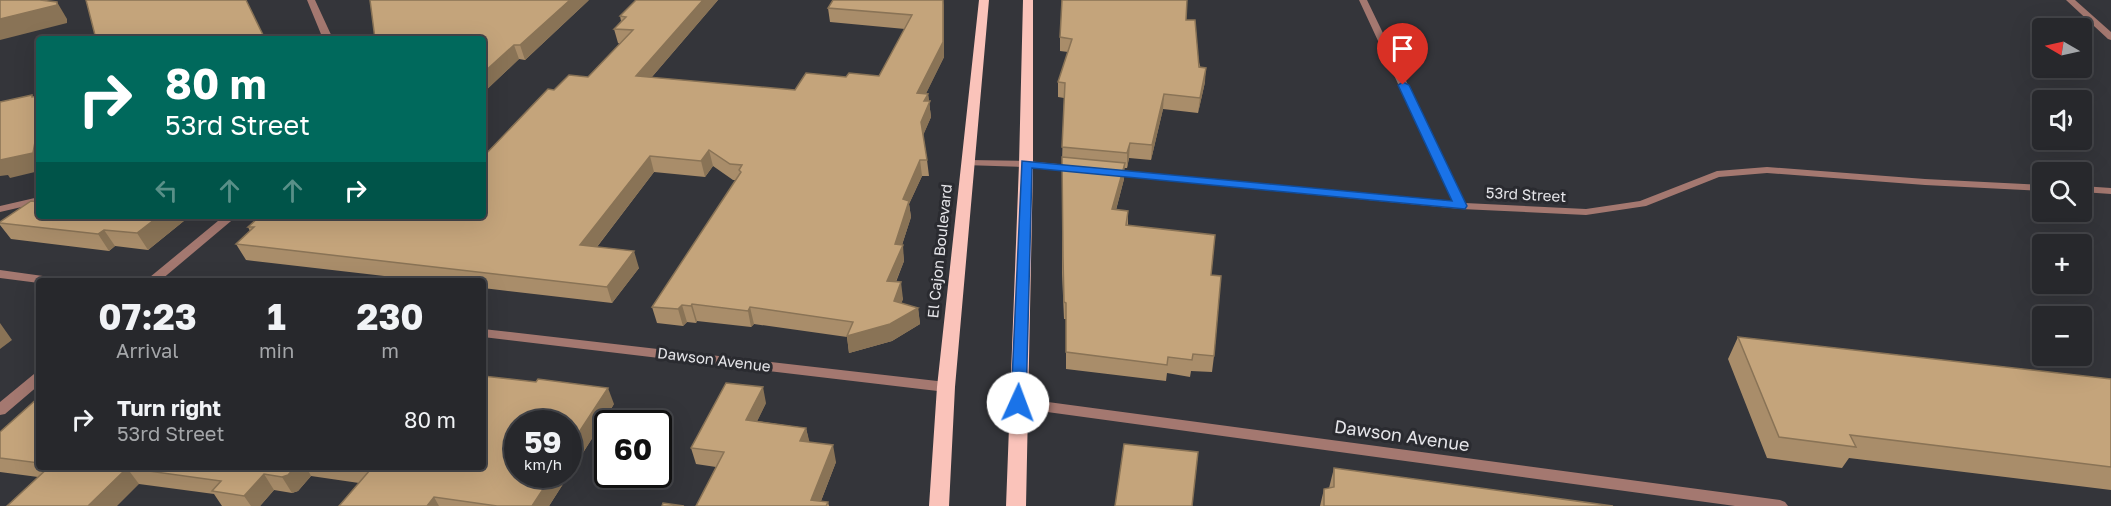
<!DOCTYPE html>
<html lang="en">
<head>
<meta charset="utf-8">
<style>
	body { margin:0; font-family:"Golos Text",sans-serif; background:#333438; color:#f1f3f6; height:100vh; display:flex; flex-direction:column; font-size:22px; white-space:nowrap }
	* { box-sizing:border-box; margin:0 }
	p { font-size:20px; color:#a4a6a9 }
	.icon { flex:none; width:33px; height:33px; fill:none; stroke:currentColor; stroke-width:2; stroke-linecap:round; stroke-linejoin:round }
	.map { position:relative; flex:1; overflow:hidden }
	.side { position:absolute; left:36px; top:278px; width:450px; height:192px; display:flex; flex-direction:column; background:#27282c; border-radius:6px; box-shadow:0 6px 24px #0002,0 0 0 2px #434448 }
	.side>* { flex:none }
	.top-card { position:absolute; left:36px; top:36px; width:450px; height:183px; border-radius:6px; box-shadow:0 6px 24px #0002,0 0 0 2px #434448; background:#00695c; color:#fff; overflow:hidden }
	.needle { width:39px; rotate:279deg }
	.fabs { position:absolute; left:2032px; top:18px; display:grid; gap:12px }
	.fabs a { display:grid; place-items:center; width:60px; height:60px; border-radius:6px; background:#27282c; box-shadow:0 6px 24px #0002,0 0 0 2px #434448; font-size:30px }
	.speed { position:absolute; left:504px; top:410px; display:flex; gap:12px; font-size:30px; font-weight:700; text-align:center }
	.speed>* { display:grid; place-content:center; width:78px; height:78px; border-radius:50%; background:#27282c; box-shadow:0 6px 24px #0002,0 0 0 2px #434448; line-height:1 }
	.speed small { font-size:15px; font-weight:400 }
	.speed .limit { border:3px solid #111; border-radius:9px; background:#fff; color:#111 }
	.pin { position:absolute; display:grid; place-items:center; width:51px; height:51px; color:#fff; margin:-62px -26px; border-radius:50% 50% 50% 0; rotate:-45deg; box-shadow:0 0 6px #0007 }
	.pin .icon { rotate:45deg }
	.me { position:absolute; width:66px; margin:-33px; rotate:2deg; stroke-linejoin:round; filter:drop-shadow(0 0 4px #0008) }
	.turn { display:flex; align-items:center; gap:21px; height:126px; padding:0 30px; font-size:27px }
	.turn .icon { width:78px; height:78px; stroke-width:2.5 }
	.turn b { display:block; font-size:42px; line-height:51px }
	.lanes { display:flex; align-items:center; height:57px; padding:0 30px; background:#0003; justify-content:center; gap:30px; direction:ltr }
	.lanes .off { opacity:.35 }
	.eta { display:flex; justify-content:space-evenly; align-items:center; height:102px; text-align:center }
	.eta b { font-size:36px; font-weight:700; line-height:42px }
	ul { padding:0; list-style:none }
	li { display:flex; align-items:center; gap:18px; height:78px; padding:0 30px }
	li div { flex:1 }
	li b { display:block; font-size:22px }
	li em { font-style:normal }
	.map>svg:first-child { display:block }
</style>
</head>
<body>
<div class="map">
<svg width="2111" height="506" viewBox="0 0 2111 506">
	<rect width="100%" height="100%" fill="#34353a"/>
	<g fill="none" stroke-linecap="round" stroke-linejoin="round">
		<path fill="#a47870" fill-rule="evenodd" d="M1359,0H1367L1465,203L1586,209L1640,201L1717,171L1767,167L1925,179L2043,185V191L1925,185L1767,173L1719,177L1646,206L1586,215L1461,209L1108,175L1103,172L1108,169L1453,202Z
			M2066,0H2075L2111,32V40L2108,39Z
			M968,160L1026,161L1079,166L1084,169L1079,172L1026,167L964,165L963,163Z
			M2082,186L2111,188V194L2082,192Z
			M39,197V203L0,212V206Z
			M0,270L43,276L49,280H39V283L0,278Z
			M483,329L946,382L951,384L953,387L951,390L946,392L483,337Z
			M1018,398L1780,500L1785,502L1788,506H1735L1018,408L1013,407L1011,403L1013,399Z"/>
		<path fill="#a47870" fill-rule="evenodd" d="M307,0H315L333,39H323Z
			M224,216H237L161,280H148L150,277Z
			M39,372V385L5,414L0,415V402L34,374Z"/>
		<path fill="#fac3ba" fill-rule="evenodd" d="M979,0H989L955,387L949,506H929L937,387Z
			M1023,0H1033V164L1026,506H1006L1019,164Z"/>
	</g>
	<path fill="#a98d6a" d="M589,0L525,60L519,59L483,93V39Z
		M718,0L651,78L795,90L846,77L879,76L905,29L830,22L828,8L944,5V57L926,93L928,94L931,117L923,135L927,160L929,176H922L909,204L911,217L902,245L904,261L896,282L903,299L901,303L918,308L920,324L892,341L849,353L847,337L754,324L751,327L697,321L696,323L687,322L683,326L657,323L652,307L736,180H733L713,166L705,177L654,172L597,247L639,268L612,303L483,288V280H419L246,260L236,244L250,231L248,227L483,216L554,90L588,77L620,44L618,43L614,29L621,21L620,16Z
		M1186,20L1205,82L1198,113L1163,109L1151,160L1129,158L1127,168H1124V179L1116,210L1128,211V225L1211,275L1214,356L1212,372L1191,371L1190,377L1167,373L1166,381L1066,369V319H1064L1062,273V162L1064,98L1058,97V82L1068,52L1060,51V37Z
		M39,216H190L148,250L115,246L109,251L11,239L0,225V222Z
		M1738,337L2111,379V490L1849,458L1842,468L1767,458L1728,359Z
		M39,397V466H483L614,404L549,506H339L359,483L311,476L298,491L292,493L274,490L260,506H222L214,494L139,484L38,477L0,472V432Z
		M766,403L757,421L806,428L809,442L836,462L821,501L828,502L829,506H696L716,467L696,464L691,448Z
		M1334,468L1613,506H1320L1324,489L1329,488Z"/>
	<path fill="#897356" d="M570,0H589L525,60L520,45Z
		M703,0H718L639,92L636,76Z
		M943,0L944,5V57L919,108L917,93Z
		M57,2L67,19V23L0,40V19Z
		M514,45L519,59L483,93V73Z
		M1206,68L1205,82L1198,113L1200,98Z
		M928,94L931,117L922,138L921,122L924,101Z
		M1164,94L1163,109L1151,160L1152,145Z
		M39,120V171L10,178L8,175L0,176V159Z
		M1130,143L1129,158L1127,168V153Z
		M709,150L713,166L705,177L701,161Z
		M650,156L654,172L586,261L580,245Z
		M920,160L922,176L909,204L911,217L900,251L903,245L904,261L889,298L887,281L895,244L903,199Z
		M1125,163L1124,179L1112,225V209Z
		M159,216H190L148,250L137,233Z
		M104,230L115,246L109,251L98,234Z
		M634,251L639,268L612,303L607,287Z
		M901,282L903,299L896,318L894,301Z
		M692,304L697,321L696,323L691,306Z
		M682,305L687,322L683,326L678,309Z
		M750,307L754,324L751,327L748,311Z
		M918,308L920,324L892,341L849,353L847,336Z
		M0,323L12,340L0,349Z
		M763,387L766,403L750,436L746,420Z
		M608,388L614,404L549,506H532L553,474H568V449Z
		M806,428L810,444L800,441Z
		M833,445L836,462L819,506L811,500Z
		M296,466H306L311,476L298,491L292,493L282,477Z
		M127,468L139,484L117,506H88Z
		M264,474L274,490L260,506H251L244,496Z
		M434,497L439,506H427Z"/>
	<path fill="#c4a47b" stroke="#897356" stroke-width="1.5" d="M0,0H40L57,2V5L0,19Z
		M86,0H246L265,39H96Z
		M370,0H570L520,45H514L483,73V39H375Z
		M636,0H703L636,76L795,90L806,73L846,77L849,73L879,76L912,15L828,8L833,0H943V42L917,93L928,94L924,101H930L921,122L927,160H920L903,199L909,201L895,244L903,245L887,281L901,282L894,301L918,308L890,324L847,336L853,322L750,307L748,311L692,304L691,306L682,305L678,309L652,307L741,172L739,170L742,165L730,164L709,150L701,161L650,156L580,245L634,251L607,287L236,244L254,227H248L260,216H483V157L548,89L554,90L569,75L588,77L633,30L614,29L626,17L620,16Z
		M1062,0H1187L1186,20H1195L1199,67L1206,68L1200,98L1164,94L1152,145L1130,143L1127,153L1062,147L1065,83L1058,82L1072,39L1060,37Z
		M32,95V97L39,96V120L33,153L0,160V102Z
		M1062,157L1125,163L1112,209L1128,211L1126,225L1215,235L1211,275L1221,276L1214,356L1193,354L1192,360L1168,357L1167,365L1066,352V303L1064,302L1063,257Z
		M31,201L39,202V216H159L137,233L104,230L98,234L0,223V222Z
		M1738,337L2111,379V467L1850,435L1856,447L1779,437Z
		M483,376L536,382L538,379L608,388L568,449V423H518V474H553L532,506H497L434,497L427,506H339L370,470L347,466H483Z
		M726,383L763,387L746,420L806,428L800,441L833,445L811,500L828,502L826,506H696L724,452L691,448Z
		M39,397V463L0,458V432Z
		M1124,444L1198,452L1192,506H1115Z
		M50,466H296L288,475L282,477L264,474L244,496L212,491L221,481L127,468L88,506H7Z
		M1334,468L1613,506H1324V489L1334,487Z
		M663,503L684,506H662Z"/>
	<path fill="#1a73e8" stroke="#114b97" stroke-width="1.5" d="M1403,82L1409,85L1467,206L1465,209L1032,168L1026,403L1024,407H1013L1011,403L1022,161L1452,201L1398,85Z"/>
	<g text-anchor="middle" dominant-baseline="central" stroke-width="6" stroke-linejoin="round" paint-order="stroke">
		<g font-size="15" fill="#e5e5e9" stroke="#2a2b30">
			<text transform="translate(1526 194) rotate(3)">53rd Street</text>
			<text transform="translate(939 251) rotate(-84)">El Cajon Boulevard</text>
			<text transform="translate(714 359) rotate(7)">Dawson Avenue</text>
		</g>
		<g font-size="18" fill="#e5e5e9" stroke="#2a2b30">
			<text transform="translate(1402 435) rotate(8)">Dawson Avenue</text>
		</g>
	</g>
</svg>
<div class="fabs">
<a><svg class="needle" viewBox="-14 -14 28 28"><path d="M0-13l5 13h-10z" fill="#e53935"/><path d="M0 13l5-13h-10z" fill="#a4a6a9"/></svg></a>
<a><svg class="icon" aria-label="sound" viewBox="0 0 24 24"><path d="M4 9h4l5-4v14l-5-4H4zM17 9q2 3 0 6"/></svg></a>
<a><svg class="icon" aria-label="search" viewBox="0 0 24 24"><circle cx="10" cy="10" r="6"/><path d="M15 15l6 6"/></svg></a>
<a>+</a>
<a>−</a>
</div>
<div class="speed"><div>59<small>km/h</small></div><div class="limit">60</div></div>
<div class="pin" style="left:1403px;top:85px;background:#d93025"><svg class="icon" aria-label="arrive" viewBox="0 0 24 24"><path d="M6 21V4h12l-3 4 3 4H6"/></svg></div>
<svg class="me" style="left:1018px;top:403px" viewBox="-20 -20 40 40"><circle r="19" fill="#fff"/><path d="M0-13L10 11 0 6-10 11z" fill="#1a73e8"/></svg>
<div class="top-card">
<div class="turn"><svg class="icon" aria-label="right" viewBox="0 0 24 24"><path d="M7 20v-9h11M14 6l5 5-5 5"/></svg><div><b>80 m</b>53rd Street</div></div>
<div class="lanes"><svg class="icon off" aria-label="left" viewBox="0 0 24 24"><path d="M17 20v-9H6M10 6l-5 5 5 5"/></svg><svg class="icon off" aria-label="ahead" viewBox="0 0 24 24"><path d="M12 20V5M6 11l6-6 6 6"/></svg><svg class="icon off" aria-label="ahead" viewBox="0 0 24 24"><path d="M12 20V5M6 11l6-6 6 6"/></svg><svg class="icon" aria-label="right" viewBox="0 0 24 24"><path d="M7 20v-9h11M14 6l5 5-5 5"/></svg></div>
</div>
<section class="side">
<div class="eta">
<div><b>07:23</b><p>Arrival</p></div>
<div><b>1</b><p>min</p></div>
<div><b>230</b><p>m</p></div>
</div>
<ul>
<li><svg class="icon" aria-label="right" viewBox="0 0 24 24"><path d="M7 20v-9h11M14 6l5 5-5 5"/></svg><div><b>Turn right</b><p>53rd Street</p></div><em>80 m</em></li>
</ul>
</section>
</div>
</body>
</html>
